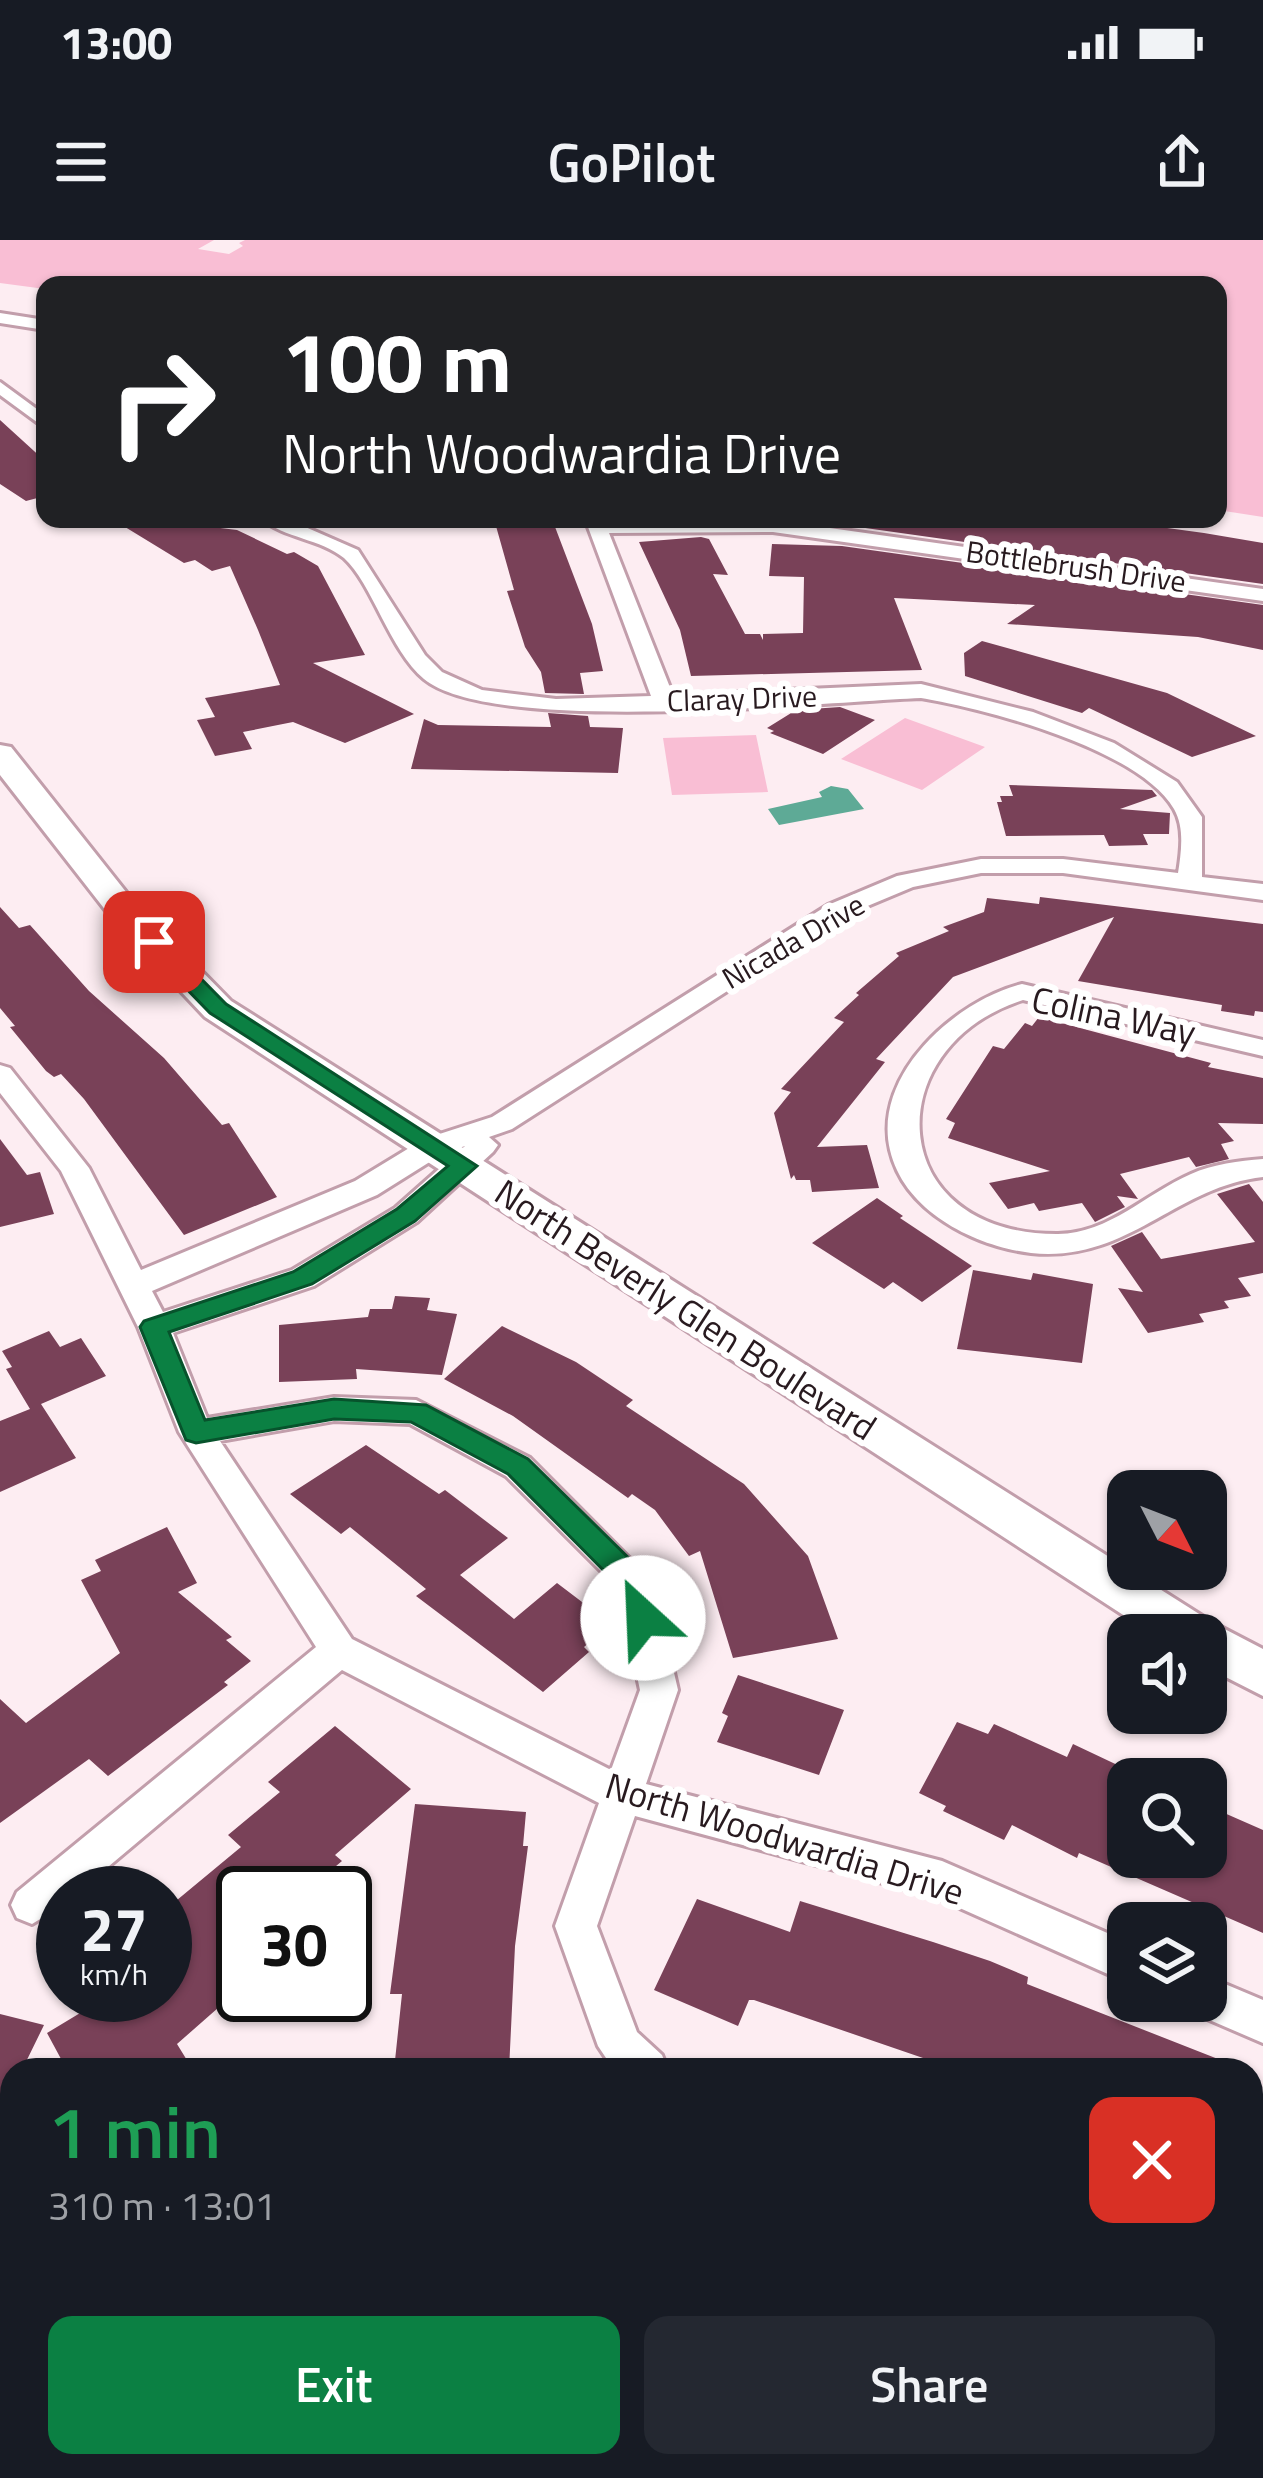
<!DOCTYPE html>
<html lang="en">
<head>
<meta charset="utf-8">
<style>
	body { margin:0; font-family:"Titillium Web",sans-serif; background:#242831; color:#f1f3f6; height:100vh; display:flex; flex-direction:column; font-size:45px; white-space:nowrap }
	* { box-sizing:border-box; margin:0 }
	p { font-size:39px; color:#9ea1a6 }
	.icon { flex:none; width:66px; height:66px; fill:none; stroke:currentColor; stroke-width:2; stroke-linecap:round; stroke-linejoin:round }
	.map { position:relative; flex:1; overflow:hidden }
	.details { position:absolute; left:0px; top:1818px; width:1263px; height:420px; display:flex; flex-direction:column; background:#171b24; border-radius:36px 36px 0 0; box-shadow:0 3px 9px #0004 }
	.details>* { flex:none }
	.banner { position:absolute; left:36px; top:36px; width:1191px; height:252px; border-radius:24px; box-shadow:0 3px 9px #0004; background:#202124; color:#fff; overflow:hidden }
	.needle { width:78px; rotate:132deg }
	.tools { position:absolute; left:1107px; top:1230px; display:grid; gap:24px }
	.tools a { display:grid; place-items:center; width:120px; height:120px; border-radius:24px; background:#171b24; box-shadow:0 3px 9px #0004; font-size:60px }
	.speed { position:absolute; left:36px; top:1626px; display:flex; gap:24px; font-size:60px; font-weight:700; text-align:center }
	.speed>* { display:grid; place-content:center; width:156px; height:156px; border-radius:50%; background:#171b24; box-shadow:0 3px 9px #0004; line-height:1 }
	.speed small { font-size:30px; font-weight:400 }
	.speed .limit { border:6px solid #111; border-radius:18px; background:#fff; color:#111 }
	.pin { position:absolute; display:grid; place-items:center; width:102px; height:102px; color:#fff; margin:-51px; border-radius:24px; box-shadow:0 6px 18px #0006 }
	.me { position:absolute; width:132px; margin:-66px; rotate:335deg; stroke-linejoin:round; filter:drop-shadow(0 0 9px #0008) }
	.turn { display:flex; align-items:center; gap:42px; height:252px; padding:0 48px; font-size:54px }
	.turn .icon { width:156px; height:156px; stroke-width:2.5 }
	.turn b { display:block; font-size:84px; line-height:102px }
	.round { display:grid; place-items:center; flex:none; width:126px; height:126px; border-radius:24px; background:#242831 }
	.head { display:flex; align-items:center; justify-content:space-between; height:204px; padding:0 48px }
	h1 { font-size:72px; font-weight:600; line-height:90px; color:#1e9e55 }
	.primary-button { display:flex; gap:24px; margin-top:auto; padding:24px 48px }
	.primary-button a { flex:1; height:138px; border-radius:24px; background:#0b8043; color:#fff; font-size:48px; font-weight:600; line-height:138px; text-align:center }
	.primary-button a+a { background:#242831; color:#f1f3f6 }
	.status { display:flex; justify-content:space-between; align-items:center; height:84px; padding:0 60px; background:#171b24; direction:ltr }
	.status svg { height:33px; fill:currentColor }
	header { display:flex; justify-content:space-between; align-items:center; height:156px; padding:0 48px; background:#171b24; font-size:54px; font-weight:600 }
	.map>svg:first-child { display:block }
</style>
</head>
<body>
<div class="status"><b>13:00</b><svg viewBox="0 0 49 12"><path d="M0 12V9h3v3zM5 12V6h3v6zM10 12V3h3v9zM15 12V0h3v12zM26 1h20v11H26zM47 4h2v5h-2z"/></svg></div>
<header><svg class="icon" aria-label="menu" viewBox="0 0 24 24"><path d="M4 6h16M4 12h16M4 18h16"/></svg>GoPilot<svg class="icon" aria-label="share" viewBox="0 0 24 24"><path d="M12 15V3M7 8l5-5 5 5M5 13v7h14v-7"/></svg></header>
<div class="map">
<svg width="1263" height="2238" viewBox="0 0 1263 2238">
	<rect width="100%" height="100%" fill="#fdedf2"/>
	<path fill="#f9bed4" d="M0,0H214L198,9L229,14L243,6L239,3L245,0H1263V277L1218,270V45H259L205,37L229,45H45V49L0,43Z
		M905,478L985,507L922,550L841,519Z
		M756,495L768,552L672,555L663,498Z"/>
	<path fill="#5eaa96" d="M831,546L848,549L864,569L779,585L768,569L822,557L819,552Z"/>
	<path fill="#794158" d="M0,180L45,221V256L26,261L0,244Z
		M112,279H200L212,287L237,290L287,314L294,312L318,326L365,415L313,423L414,474L345,503L293,482L243,492L252,509L215,516L197,480L215,477L205,458L280,445L258,390L230,326L212,331L195,320L184,323Z
		M494,279H552L592,384L603,431L580,433L584,454L545,453L541,432L525,407L507,351L514,350Z
		M844,279H1101L1204,293L1263,303V344L844,285Z
		M701,297L709,299L728,335L713,334L745,394H760L763,400V394L803,393L804,337L769,336L772,304L842,306L1263,365V410L1198,397L1007,384L1035,365L894,358L922,430L691,436L680,390L639,302Z
		M982,401L1167,453L1256,496L1192,517L1089,468L1082,473L965,436L964,413Z
		M840,467L875,480L823,514L770,493L774,491L767,488L796,470Z
		M548,473L588,476L590,487L623,488L618,533L411,529L424,479L438,485L551,487Z
		M1009,545L1152,550L1157,556L1120,569L1170,573L1169,594H1143L1148,605L1109,606L1104,595L1006,596L997,562H1002L1000,556H1013Z
		M1040,657L1263,684V772L1255,771L1254,776L1221,771L1222,765L1078,741L1114,677L953,737L876,819L885,822L817,907L867,905L879,948L812,952L810,940H796L794,935L791,939L774,873L791,852L781,849L844,782L834,778L859,755L856,753L899,716L896,713L949,691L943,687L984,672L987,658L1039,664Z
		M0,667L19,688L30,685L89,751L164,818L222,885L229,883L277,957L184,995L84,859L61,834L54,837L46,831L10,787L15,786L0,768Z
		M1039,777L1211,823L1208,827L1263,838V884L1218,883L1234,901L1221,904L1229,919L1196,927L1189,917L1120,934L1138,959L1117,956L1125,967L1095,982L1082,963L1039,971L1034,963L1008,969L989,943L1050,931L948,898L955,883L946,879L993,806L1004,809L1025,783L1032,786Z
		M0,899L27,935L40,932L54,974L0,987Z
		M1249,944L1263,962V1033L1238,1038L1251,1056L1224,1061L1229,1068L1199,1074L1204,1082L1148,1093L1118,1048L1143,1052L1111,1006L1142,992L1161,1019L1255,1002L1217,954Z
		M877,958L903,976L900,978L972,1026L922,1062L893,1042L884,1049L812,1003Z
		M973,1030L1031,1040L1033,1033L1093,1044L1082,1123L957,1109Z
		M395,1056L430,1058L427,1070L457,1074L442,1135L356,1129L357,1139L279,1142V1085L368,1077L370,1069H392Z
		M502,1086L576,1122L633,1160L626,1166L744,1244L808,1316L838,1399L733,1418L700,1311L689,1316L655,1270L632,1254L628,1258L513,1176L444,1139Z
		M49,1091L60,1107L81,1098L106,1136L41,1164L76,1218L0,1252V1181L30,1169L6,1129L12,1127L2,1111Z
		M366,1205L439,1254L445,1250L508,1298L460,1335L514,1379L557,1343L611,1384L584,1407L589,1412L543,1452L416,1356L426,1349L350,1287L341,1294L290,1254Z
		M167,1287L197,1343L178,1352L232,1397L226,1400L251,1421L224,1442L228,1445L108,1536L89,1519L0,1583V1459L26,1483L120,1413L81,1340L101,1331L95,1320Z
		M738,1435L844,1470L819,1535L717,1502L728,1476L722,1473Z
		M957,1482L988,1494L994,1484L1067,1517L1073,1504L1128,1530V1617H1206V1565L1263,1590V1693L1079,1613L1077,1618L1012,1585L1004,1600L943,1571L946,1566L919,1553Z
		M335,1486L411,1549L335,1615L342,1621L329,1632L352,1653H243V1746L177,1804L193,1830H67L47,1793L110,1755H165V1670L241,1607L228,1595L280,1552L268,1542Z
		M415,1564L526,1572L523,1606H528L515,1706L509,1830H394L402,1754H390Z
		M697,1659L790,1692L800,1661L933,1702L990,1721L1028,1737L1027,1744L1246,1830H958L754,1760H749L738,1786L654,1750Z
		M0,1774L44,1785L22,1830H12V1849L0,1874Z"/>
	<g fill="none" stroke-linecap="round" stroke-linejoin="round">
		<g stroke="#c29eab" stroke-width="6">
			<path id="street" d="M0,73L45,80V90L0,83Z
				M0,142L45,175V188L0,155Z
				M262,279H287L358,310L425,415L442,432L482,450L556,459L651,456L585,279L773,280L1263,349V361L773,292L609,293L673,455L921,444L1033,472L1114,503L1177,542L1202,577V637L1263,644V660L1063,633H981L913,647L846,675L512,889L489,897L498,905L493,912L417,982L314,1046L173,1093L207,1178L334,1157L416,1160L530,1218L653,1342L678,1450L646,1544L942,1621L1128,1702V1743L935,1657L635,1576L597,1686L637,1792L662,1815L668,1830H614L598,1806L555,1686L599,1563L342,1430L77,1653H63V1665L32,1684L17,1678L11,1665L17,1652L316,1407L179,1192L138,1087L61,931L0,853V825L10,828L89,928L141,1030L355,941L424,899L492,877L828,665L897,636L981,619H1063L1178,633C1181,613 1185,588 1174,569C1139,509 987,469 921,458C822,462 493,496 424,439C390,411 372,343 344,318C321,299 284,298 262,279ZM465,906L395,968L292,1030L163,1072L152,1051L377,955L444,913ZM334,1181L410,1184L506,1236L618,1348L640,1450L611,1530L352,1399L220,1201Z
				M1022,744L1263,800V816L1023,760C876,807 884,995 1058,994C1110,993 1145,954 1191,934C1213,924 1239,921 1263,919V937C1174,947 1128,1023 1031,1013C974,1006 904,971 890,910C872,834 957,760 1022,744Z
				M1206,1736L1263,1760V1803L1191,1772L1186,1761H1206Z
				M1047,2226H1107L1112,2238H1052Z"/>
		</g>
		<g stroke="#c29eab" stroke-width="6">
			<path id="secondary" d="M0,505L11,507L134,662L231,761L1215,1384L1263,1409V1456L1206,1427V1395H1154L205,777L110,676L0,535Z"/>
		</g>
		<use href="#street" fill="#fff" fill-rule="evenodd"/>
		<use href="#secondary" fill="#fff" fill-rule="evenodd"/>
	</g>
	<path fill="#0b8043" stroke="#07532c" stroke-width="3" d="M154,696L161,698L226,764L477,926L415,981L312,1044L169,1092L205,1180L334,1159L426,1165L528,1219L645,1334L658,1378L654,1387L643,1390L632,1387L620,1347L508,1234L411,1182L334,1179L196,1203L186,1200L140,1087L144,1081L293,1032L397,969L448,926L210,773L146,707L143,702Z"/>
	<g text-anchor="middle" dominant-baseline="central" stroke-width="12" stroke-linejoin="round" paint-order="stroke">
		<g font-size="30" fill="#281a1f" stroke="#fff">
			<text transform="translate(1076 326) rotate(8)">Bottlebrush Drive</text>
			<text transform="translate(742 458) rotate(-2)">Claray Drive</text>
			<text transform="translate(793 701) rotate(-30)">Nicada Drive</text>
		</g>
		<g font-size="36" fill="#281a1f" stroke="#fff">
			<text transform="translate(1114 775) rotate(12)">Colina Way</text>
			<text transform="translate(686 1069) rotate(33)">North Beverly Glen Boulevard</text>
			<text transform="translate(785 1598) rotate(17)">North Woodwardia Drive</text>
		</g>
	</g>
</svg>
<div class="tools">
<a><svg class="needle" viewBox="-14 -14 28 28"><path d="M0-13l5 13h-10z" fill="#e53935"/><path d="M0 13l5-13h-10z" fill="#9ea1a6"/></svg></a>
<a><svg class="icon" aria-label="sound" viewBox="0 0 24 24"><path d="M4 9h4l5-4v14l-5-4H4zM17 9q2 3 0 6"/></svg></a>
<a><svg class="icon" aria-label="search" viewBox="0 0 24 24"><circle cx="10" cy="10" r="6"/><path d="M15 15l6 6"/></svg></a>
<a><svg class="icon" aria-label="layers" viewBox="0 0 24 24"><path d="M12 4l9 5-9 5-9-5zM3 14l9 5 9-5"/></svg></a>
</div>
<div class="speed"><div>27<small>km/h</small></div><div class="limit">30</div></div>
<div class="pin" style="left:154px;top:702px;background:#d93025"><svg class="icon" aria-label="arrive" viewBox="0 0 24 24"><path d="M6 21V4h12l-3 4 3 4H6"/></svg></div>
<svg class="me" style="left:643px;top:1378px" viewBox="-20 -20 40 40"><circle r="19" fill="#fff"/><path d="M0-13L10 11 0 6-10 11z" fill="#0b8043"/></svg>
<div class="banner">
<div class="turn"><svg class="icon" aria-label="right" viewBox="0 0 24 24"><path d="M7 20v-9h11M14 6l5 5-5 5"/></svg><div><b>100 m</b>North Woodwardia Drive</div></div>
</div>
<section class="details">
<div class="head"><div><h1>1 min</h1><p>310 m · 13:01</p></div><a class="round" style="background:#d93025;color:#fff"><svg class="icon" aria-label="close" viewBox="0 0 24 24"><path d="M6 6l12 12M18 6L6 18"/></svg></a></div>
<div class="primary-button"><a>Exit</a><a>Share</a></div>
</section>
</div>
</body>
</html>
